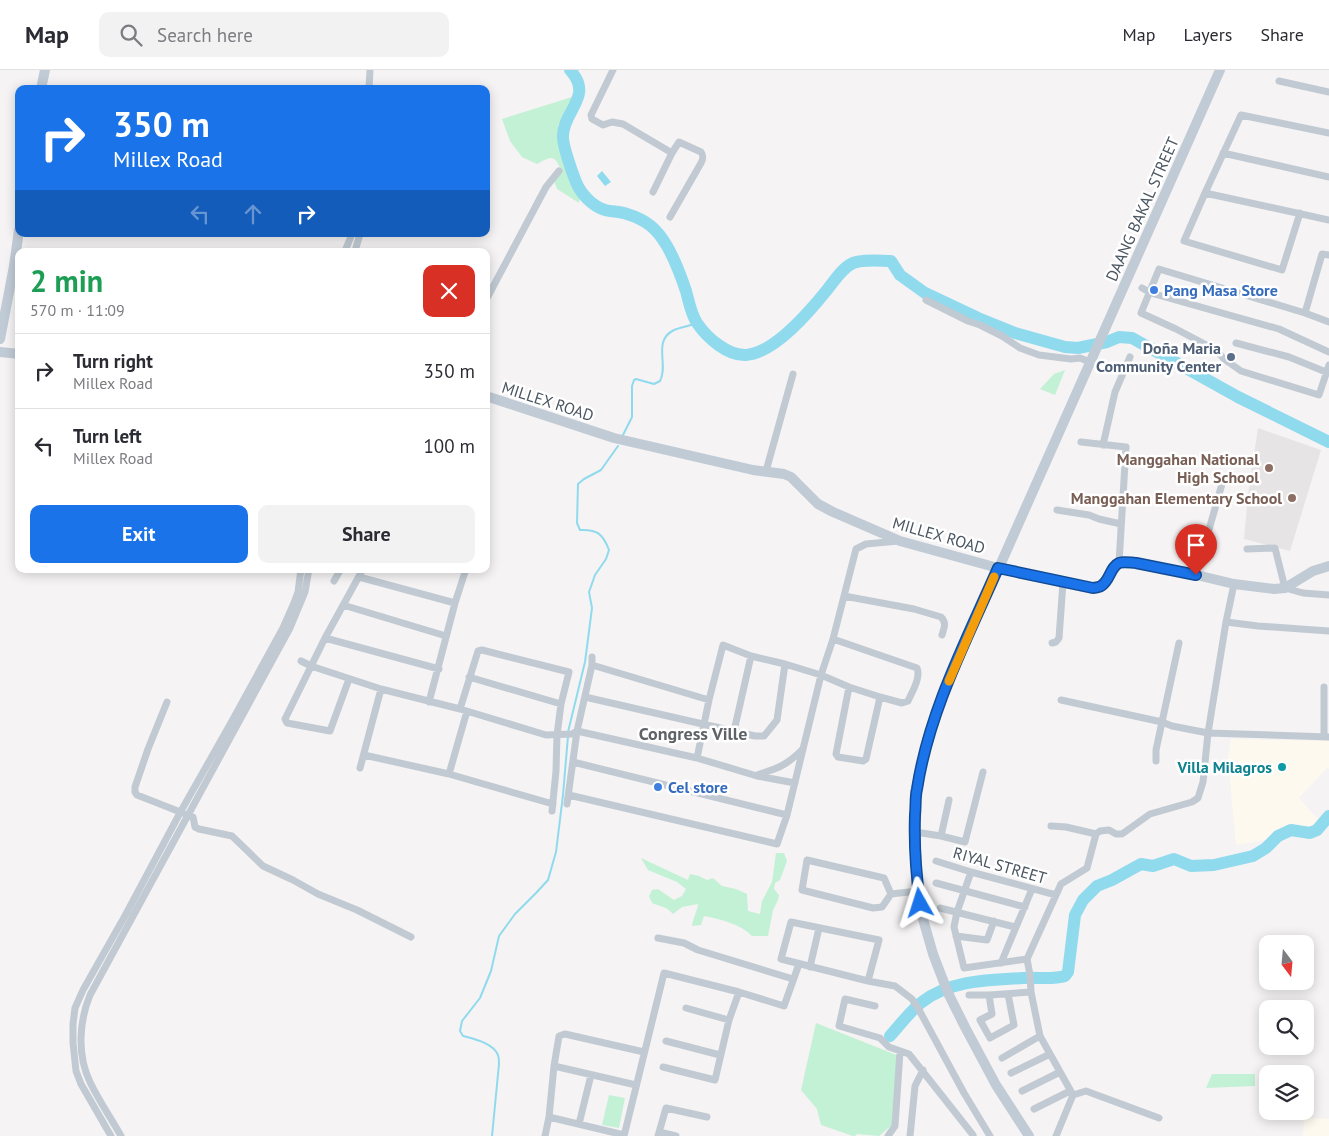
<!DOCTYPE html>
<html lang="en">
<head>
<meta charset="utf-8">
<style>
	body { margin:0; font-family:"PT Sans",sans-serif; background:#f2f2f3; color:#2b2b33; height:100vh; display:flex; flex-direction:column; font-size:19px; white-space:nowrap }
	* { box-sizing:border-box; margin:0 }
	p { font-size:16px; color:#7c7c81 }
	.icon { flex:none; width:28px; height:28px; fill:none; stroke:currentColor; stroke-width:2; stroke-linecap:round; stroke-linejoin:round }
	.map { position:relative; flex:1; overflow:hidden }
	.drawer { position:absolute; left:15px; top:178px; width:475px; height:325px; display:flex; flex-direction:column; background:#fff; border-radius:10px; box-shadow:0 2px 12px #0003 }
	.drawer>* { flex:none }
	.hud { position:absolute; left:15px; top:15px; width:475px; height:152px; border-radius:10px; box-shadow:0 2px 12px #0003; background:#1a73e8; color:#fff; overflow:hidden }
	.needle { width:32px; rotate:164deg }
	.fabs { position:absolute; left:1259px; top:865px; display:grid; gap:10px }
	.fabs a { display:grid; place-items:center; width:55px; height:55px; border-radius:10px; background:#fff; box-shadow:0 2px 12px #0003; font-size:25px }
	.pin { position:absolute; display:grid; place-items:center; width:42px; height:42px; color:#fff; margin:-51px -21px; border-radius:50% 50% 50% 0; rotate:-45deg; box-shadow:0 0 5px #0007 }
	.pin .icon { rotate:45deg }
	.me { position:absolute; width:55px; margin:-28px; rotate:354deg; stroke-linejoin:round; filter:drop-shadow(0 0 4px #0008) }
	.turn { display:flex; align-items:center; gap:18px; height:105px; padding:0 15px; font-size:22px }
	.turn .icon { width:65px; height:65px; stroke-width:2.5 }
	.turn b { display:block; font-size:35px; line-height:42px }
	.lanes { display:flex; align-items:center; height:48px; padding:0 15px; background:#0003; justify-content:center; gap:25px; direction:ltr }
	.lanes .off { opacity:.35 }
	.round { display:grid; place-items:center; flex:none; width:52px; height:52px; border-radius:10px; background:#f2f2f3 }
	.summary { display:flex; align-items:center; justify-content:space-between; height:85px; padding:0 15px }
	h1 { font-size:30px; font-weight:800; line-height:38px; color:#1e9e55 }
	.primary-button { display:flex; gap:10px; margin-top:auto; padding:10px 15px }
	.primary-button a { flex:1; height:58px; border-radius:10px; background:#1a73e8; color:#fff; font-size:20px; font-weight:800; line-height:58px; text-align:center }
	.primary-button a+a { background:#f2f2f3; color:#2b2b33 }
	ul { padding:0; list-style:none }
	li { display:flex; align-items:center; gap:15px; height:75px; padding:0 15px; border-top:1px solid #e1e1e2 }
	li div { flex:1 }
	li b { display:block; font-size:19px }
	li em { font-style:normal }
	header { display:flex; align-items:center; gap:30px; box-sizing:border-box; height:70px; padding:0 25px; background:#fff; border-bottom:1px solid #e1e1e2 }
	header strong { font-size:24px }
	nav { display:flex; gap:28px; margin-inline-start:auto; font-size:18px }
	.search { width:350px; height:45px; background:#f2f2f3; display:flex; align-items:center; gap:12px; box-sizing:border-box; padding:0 18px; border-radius:10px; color:#7c7c81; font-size:19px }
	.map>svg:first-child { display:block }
</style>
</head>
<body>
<header>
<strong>Map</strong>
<div class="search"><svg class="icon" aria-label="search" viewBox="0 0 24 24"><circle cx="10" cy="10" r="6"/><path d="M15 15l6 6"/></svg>Search here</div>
<nav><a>Map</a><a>Layers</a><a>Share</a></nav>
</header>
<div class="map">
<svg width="1329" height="1066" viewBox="0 0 1329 1066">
	<rect width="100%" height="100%" fill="#f5f3f3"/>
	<path fill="#fdf9ef" d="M1231,669L1329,671V699L1327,698L1299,728L1321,753L1310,761L1290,758L1266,770L1236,775L1228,689Z
		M1304,1048L1329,1049V1066H1303Z"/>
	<path fill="#e6e4e5" d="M1258,358L1321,380L1290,481L1244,469L1248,425Z"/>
	<path fill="#c3f1d5" d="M572,27V32L558,56L559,70L574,118L580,127L579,133L557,119L553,108L562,101C554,85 553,85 537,94L522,87L510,71L502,49Z
		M1065,300L1055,325L1040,319L1054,304Z
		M776,783H784L787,791L780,810L775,813L774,819L779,825L778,830L773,840L768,866H752C741,854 720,849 704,846L701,855L692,856C693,848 697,842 698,834L682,837L673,844C666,836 661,837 652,833L649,826L652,820L658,819L674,830L682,826L686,819L677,812L648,800L641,788L688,810L690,804L699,806L707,810L713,808L722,816L736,819L747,824L748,841L760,844L762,831L772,812Z
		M816,953L899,986L892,1055L879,1066L857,1064L855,1066H853L821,1055L817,1039L801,1020Z
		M1212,1004H1255V1016L1206,1018Z
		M609,1025L625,1028L619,1058L602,1055Z"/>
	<path fill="#90daee" d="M602,101L611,112L605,116L597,106Z"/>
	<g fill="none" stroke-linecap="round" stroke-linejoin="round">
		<path stroke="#90daee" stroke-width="2" d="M623,365L632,347V316L634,310L636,309L654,314L660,311C669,294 652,271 674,260C681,257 690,256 697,253
			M568,662L585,592L592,538L589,522L595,505L606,489L609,480C603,464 597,459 580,460L577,453L578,414L584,409L601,400L618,376
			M492,1066L499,994C499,991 499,988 498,985C493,973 474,969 463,966L460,961L462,951L480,928L491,901L499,866L515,844L536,823L548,810L556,782L563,725L568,666"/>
		<path stroke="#90daee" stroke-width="12" d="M570,0C594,26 564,40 563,65C562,74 572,102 576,112C581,124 592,136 605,140C612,142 620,141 627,144C647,150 657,159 667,176C675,190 681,206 686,221C689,232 691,244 697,253C707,268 728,286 746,285C775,283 810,241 827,220C835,210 842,198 853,193C864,189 880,191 891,191L900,205L925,223L978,248L1015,263L1065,277L1078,278L1107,272L1119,267L1132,268L1238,327L1329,372
			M890,966C900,955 910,941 922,932C950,910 989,910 1023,908C1037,907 1052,910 1065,906L1068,902L1075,845L1083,830L1097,816L1112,810L1141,794L1153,796L1174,789L1191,796L1214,795L1253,786L1266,778L1278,766L1291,760L1310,763L1317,760L1329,746"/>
		<path stroke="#c1cad2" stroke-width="7" d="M613,0L591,45L592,49L603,55L612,52L623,54L672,83
			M1279,11L1329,22
			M369,19L370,0
			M1223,83L1329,107
			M653,122L672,83L679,72L701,82C704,86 703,89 701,93L670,147
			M1205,123L1329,150
			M1300,143L1282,200L1184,171L1205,123L1241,45L1329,63
			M345,181L352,164
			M355,181L360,164
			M1142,218L1151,223L1279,259L1329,282
			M486,230L546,117L559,101
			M926,230L968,251L980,255L1002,266L1020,278L1039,285L1071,289L1080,288L1090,292
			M1305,243L1322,184L1329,185
			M1329,252L1305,243L1159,199L1141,243L1176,259L1216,280L1224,289L1241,301L1319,325L1329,295
			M1236,273L1289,287L1326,302
			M1081,372L1126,377L1119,493
			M1103,375L1115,322L1130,287
			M766,401L793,304
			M1057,440L1089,445L1099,449L1121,454
			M1247,479L1275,478L1285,518L1303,523L1329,525
			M1196,505L1222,414
			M359,507L455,533
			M334,511L341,499
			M844,526L914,539L941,547C947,553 944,558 942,565
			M343,535L446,566
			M1226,552L1258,556L1329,561
			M325,568L439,599
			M1052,573L1056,572L1059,568L1063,512
			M301,591L311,596L381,619L460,639L546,665L572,664L577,661L697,688L757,706L795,713
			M592,595L709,630
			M469,607L561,634
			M349,609L330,661L287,653L285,649L325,568L363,499
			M849,617L836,684L838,687L863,691L866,689L880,627
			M585,627L755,666H764L777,650L785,594
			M1061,630L1162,652L1179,573
			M167,632L148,679L135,717V722L137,725L193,747L195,757L199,759L232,766L263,796L293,810L318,824L357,840L411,867
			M429,632L455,533L466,499
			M460,639L478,581L482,580L569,602L561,634L557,665L556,701L552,741
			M734,661L751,586
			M1324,667V617
			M364,685L449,704L553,734
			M697,688L709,630L723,575L751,586L785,594L821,605L849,617L880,627L902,633L908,631C912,622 921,608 917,598L833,569
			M1156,691V680L1162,652L1172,656L1208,663L1329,667
			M573,692L787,745
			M360,698L381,619
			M449,704L467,641
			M757,705C779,698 787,695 803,679
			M569,725L777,774L787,745L821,605L833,569L856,479L866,474L898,471
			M567,734L577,661L592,595V587
			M1051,756L1066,757L1096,764
			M915,762L941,766L965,772L983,702
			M941,766L949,730
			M936,791L971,802L1056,825
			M971,802L957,842L954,857L964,898L1027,889
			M936,813L1025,837
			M891,824L884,808L807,790L802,820L873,838L882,837L891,824L918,821
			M940,838L1015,857
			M956,866L987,870L994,851
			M658,868L684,873L698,880L793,909
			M1027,889L1061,814L1087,798L1096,764L1100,761L1109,760L1116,764H1122L1150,744L1192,732L1198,728L1203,712L1208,663L1226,552L1234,514
			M1027,889L1030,905L1031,922L1040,966L1073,1025
			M1001,893L1032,819
			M810,897L819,858
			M868,911L879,870L791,852L781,889L868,911L895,916L912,929L918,938L964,1023L990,1066
			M969,925H989L1031,922
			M989,925L992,944L980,950L990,968L1014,955L1008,924
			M875,936L845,929L839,956L880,968L889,977L909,984L973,1065
			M686,938L729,950
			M666,971L720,985
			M1002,988L1040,966
			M554,996L636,1015
			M663,997L715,1010L729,950L739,922
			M1011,1003L1050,984
			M1022,1021L1060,1002
			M1073,1025L1086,1021L1159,1048
			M1034,1039L1070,1021
			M549,1047L624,1065
			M579,1054L591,1005
			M659,1062L676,1066
			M111,1066L81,1014L76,1001L73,973V954L75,938L83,920L126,844L181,741L232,651L283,558L294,533L298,522L301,499
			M121,1066C111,1048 99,1031 90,1012C77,985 79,952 90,925L290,558L305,522L309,499
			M545,1066L549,1047L554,996L559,966L565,964L644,982
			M624,1066L664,903L739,922L784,936L799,894
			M658,1066L666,1038L707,1047
			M888,1066L895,1056L900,981
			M910,1066L915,1016L923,1000
			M1056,1066L1073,1025"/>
		<path stroke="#c1cbd6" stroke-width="10" d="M41,19L45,0
			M0,269L14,196L19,160
			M0,282L19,284
			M486,326L614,368L753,400L784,404L791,407L818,434L833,442L900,471L998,498L1093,519L1101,517L1106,511L1112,499L1119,493L1127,492L1184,502L1234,514L1274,519L1285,518L1313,501L1329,496
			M1029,1066L996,1015L966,959L948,923L933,884L921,842L917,802L915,762L916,720L927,670L942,626L1220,0"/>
	</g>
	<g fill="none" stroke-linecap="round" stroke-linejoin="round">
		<g stroke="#114b97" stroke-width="12">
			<path id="route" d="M920,833C916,804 914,774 915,745C916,736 915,727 917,719C929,641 967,569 998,498L1093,518C1094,518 1100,517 1101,516C1110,511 1110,497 1119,493C1124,491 1131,493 1136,493L1196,505"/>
		</g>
		<use href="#route" stroke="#1a73e8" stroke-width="9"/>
		<path stroke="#f59e0b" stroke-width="9" d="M949,611L994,507"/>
	</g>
	<g fill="#3f7fe0" stroke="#fff" stroke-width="2">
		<circle cx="1154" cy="220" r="5"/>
		<circle cx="658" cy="717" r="5"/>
	</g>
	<circle fill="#5c6f8a" stroke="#fff" stroke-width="2" cx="1231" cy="287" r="5"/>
	<g fill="#8d6e63" stroke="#fff" stroke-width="2">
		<circle cx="1269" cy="398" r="5"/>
		<circle cx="1292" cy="428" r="5"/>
	</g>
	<circle fill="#0f9aa8" stroke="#fff" stroke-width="2" cx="1282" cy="697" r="5"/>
	<g text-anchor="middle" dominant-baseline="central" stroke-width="5" stroke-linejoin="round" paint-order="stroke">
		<g font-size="16" fill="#4a5661" stroke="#fff">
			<text transform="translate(1142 139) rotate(-66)">DAANG BAKAL STREET</text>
			<text transform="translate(548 331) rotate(18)">MILLEX ROAD</text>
			<text transform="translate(939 465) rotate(16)">MILLEX ROAD</text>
			<text transform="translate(1000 795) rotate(16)">RIYAL STREET</text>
		</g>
		<g font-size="16" font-weight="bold" fill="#366cbe" stroke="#fff" text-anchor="start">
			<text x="1164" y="220">Pang Masa Store</text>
			<text x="668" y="717">Cel store</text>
		</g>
		<g font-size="16" font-weight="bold" fill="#4e5e75" stroke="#fff" text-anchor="end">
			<text x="1221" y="278">Doña Maria<tspan x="1221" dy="18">Community Center</tspan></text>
		</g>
		<g font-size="16" font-weight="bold" fill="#785e54" stroke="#fff" text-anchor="end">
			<text x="1259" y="389">Manggahan National<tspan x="1259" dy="18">High School</tspan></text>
			<text x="1282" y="428">Manggahan Elementary School</text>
		</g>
		<g font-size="16" font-weight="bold" fill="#0d838f" stroke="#fff" text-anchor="end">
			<text x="1272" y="697">Villa Milagros</text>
		</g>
		<g font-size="18" font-weight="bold" fill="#5f6368" stroke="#fff">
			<text x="693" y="663">Congress Ville</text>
		</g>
	</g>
</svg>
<div class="fabs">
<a><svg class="needle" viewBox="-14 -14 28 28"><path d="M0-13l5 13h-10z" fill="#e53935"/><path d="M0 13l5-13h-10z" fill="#7c7c81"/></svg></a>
<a><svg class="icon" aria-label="search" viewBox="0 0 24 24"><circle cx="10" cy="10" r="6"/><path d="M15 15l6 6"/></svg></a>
<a><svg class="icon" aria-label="layers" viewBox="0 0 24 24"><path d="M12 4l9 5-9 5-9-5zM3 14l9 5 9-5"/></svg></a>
</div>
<div class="pin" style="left:1196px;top:505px;background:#d93025"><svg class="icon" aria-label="arrive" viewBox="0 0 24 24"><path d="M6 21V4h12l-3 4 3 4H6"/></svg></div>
<svg class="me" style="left:920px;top:833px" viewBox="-20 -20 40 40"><path d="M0-17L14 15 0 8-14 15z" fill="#1a73e8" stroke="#fff" stroke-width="4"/></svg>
<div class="hud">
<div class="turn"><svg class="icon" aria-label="right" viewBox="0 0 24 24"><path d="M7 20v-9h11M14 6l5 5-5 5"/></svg><div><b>350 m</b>Millex Road</div></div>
<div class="lanes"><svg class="icon off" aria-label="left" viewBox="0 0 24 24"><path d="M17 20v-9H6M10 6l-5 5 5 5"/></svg><svg class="icon off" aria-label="ahead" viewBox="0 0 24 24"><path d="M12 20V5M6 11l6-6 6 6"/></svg><svg class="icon" aria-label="right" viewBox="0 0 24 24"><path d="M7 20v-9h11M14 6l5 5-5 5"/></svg></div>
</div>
<section class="drawer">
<div class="summary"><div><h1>2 min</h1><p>570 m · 11:09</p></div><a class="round" style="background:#d93025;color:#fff"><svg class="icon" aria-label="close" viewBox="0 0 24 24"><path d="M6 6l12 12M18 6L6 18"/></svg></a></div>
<ul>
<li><svg class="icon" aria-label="right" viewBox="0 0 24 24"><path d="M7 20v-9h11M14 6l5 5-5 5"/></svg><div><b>Turn right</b><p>Millex Road</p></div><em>350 m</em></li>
<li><svg class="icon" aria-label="left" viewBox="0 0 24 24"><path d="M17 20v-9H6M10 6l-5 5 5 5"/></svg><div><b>Turn left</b><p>Millex Road</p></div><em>100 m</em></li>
</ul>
<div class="primary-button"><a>Exit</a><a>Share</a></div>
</section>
</div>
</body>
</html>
